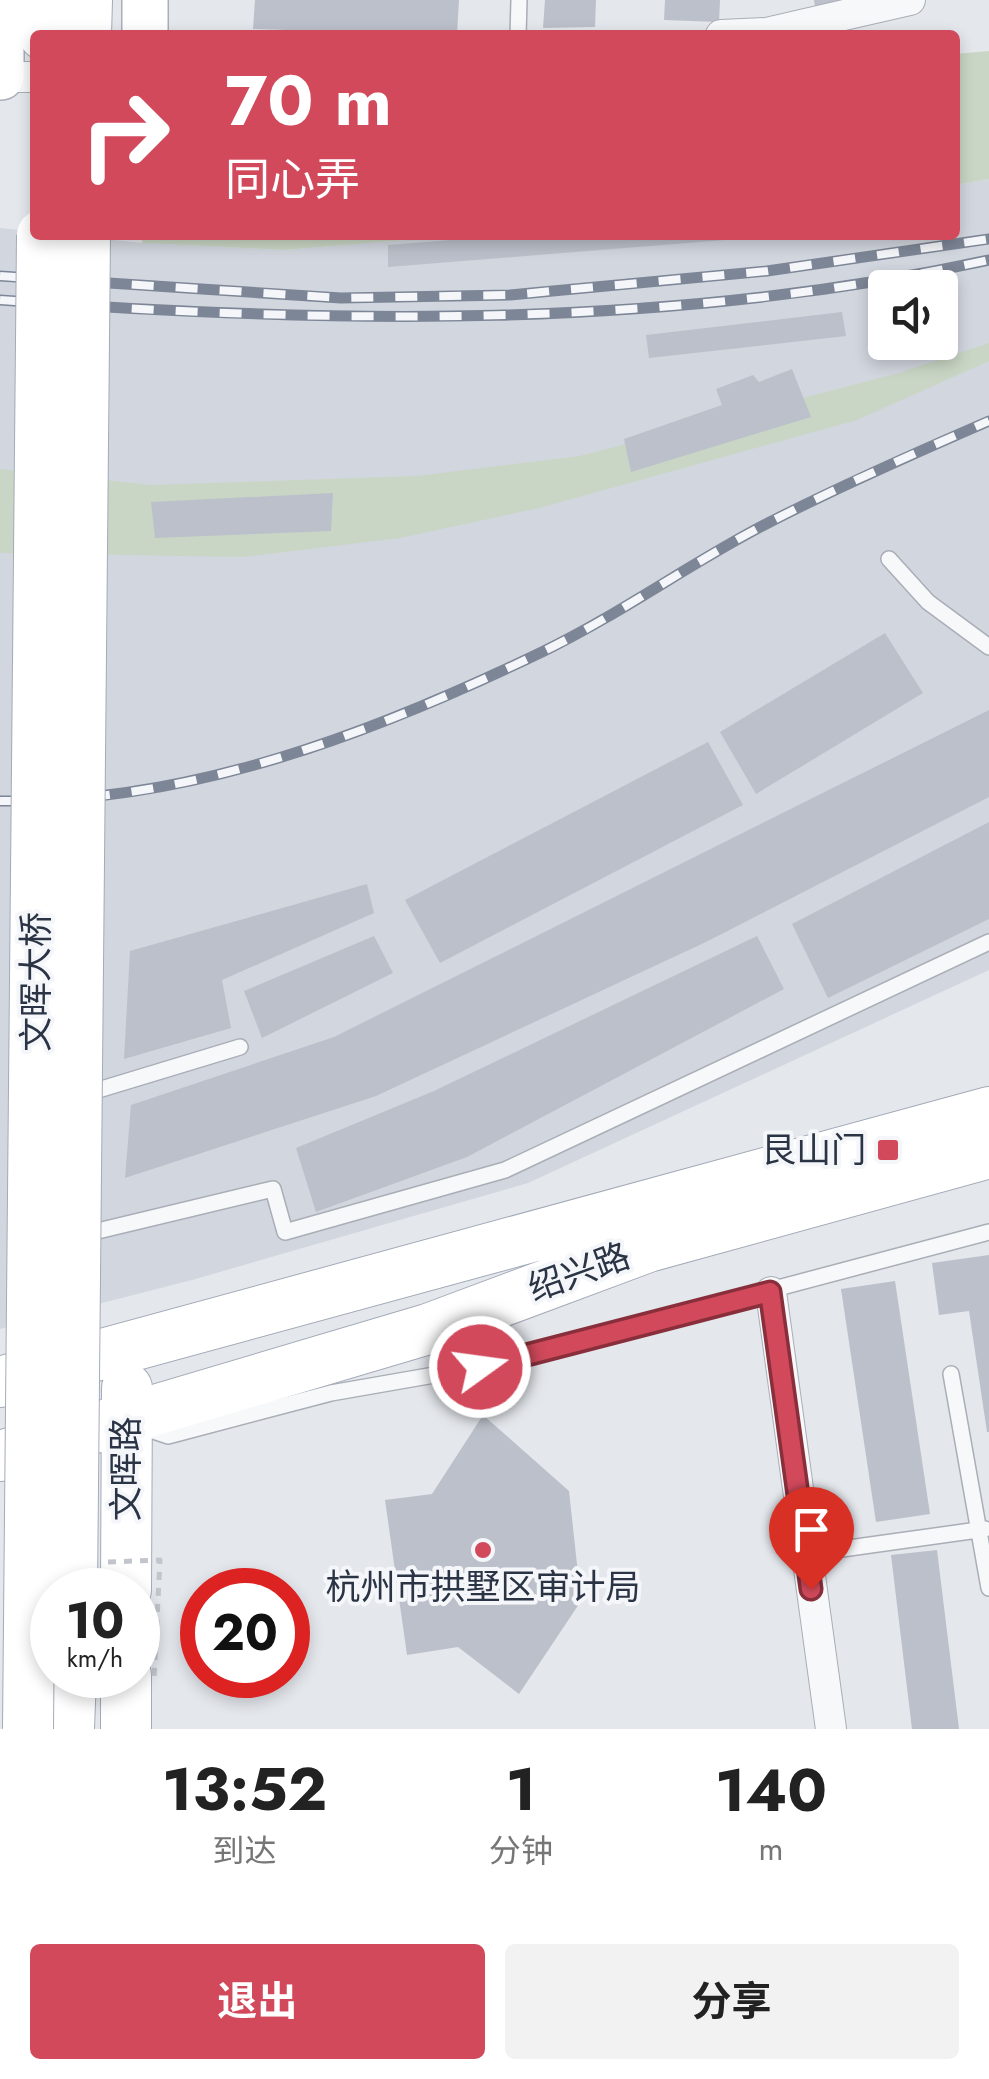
<!DOCTYPE html>
<html lang="zh">
<head>
<meta charset="utf-8">
<style>
	body { margin:0; font-family:Jost,"Noto Sans SC",sans-serif; background:#f2f2f2; color:#222; height:100vh; display:flex; flex-direction:column; font-size:38px; white-space:nowrap }
	* { box-sizing:border-box; margin:0 }
	p { font-size:32px; color:#767676 }
	.icon { flex:none; width:55px; height:55px; fill:none; stroke:currentColor; stroke-width:2; stroke-linecap:round; stroke-linejoin:round }
	.map { position:relative; height:1729px; overflow:hidden }
	.details { display:flex; flex-direction:column; background:#fff; flex:1 }
	.details>* { flex:none }
	.hud { position:absolute; left:30px; top:30px; width:930px; height:210px; border-radius:10px; box-shadow:0 5px 15px #0003; background:#d1495b; color:#fff; overflow:hidden }
	.controls { position:absolute; left:868px; top:270px; display:grid; gap:20px }
	.controls a { display:grid; place-items:center; width:90px; height:90px; border-radius:10px; background:#fff; box-shadow:0 5px 15px #0003; font-size:50px }
	.speed { position:absolute; left:30px; top:1568px; display:flex; gap:20px; font-size:50px; font-weight:700; text-align:center }
	.speed>* { display:grid; place-content:center; width:130px; height:130px; border-radius:50%; background:#fff; box-shadow:0 5px 15px #0003; line-height:1 }
	.speed small { font-size:25px; font-weight:400 }
	.speed .limit { border:15px solid #d22; background:#fff; color:#111 }
	.pin { position:absolute; display:grid; place-items:center; width:85px; height:85px; color:#fff; margin:-102px -42px; border-radius:50% 50% 50% 0; rotate:-45deg; box-shadow:0 0 10px #0007 }
	.pin .icon { rotate:45deg }
	.me { position:absolute; width:110px; margin:-55px; rotate:76deg; stroke-linejoin:round; filter:drop-shadow(0 0 8px #0008) }
	.turn { display:flex; align-items:center; gap:35px; height:210px; padding:0 30px; font-size:45px }
	.turn .icon { width:130px; height:130px; stroke-width:2.5 }
	.turn b { display:block; font-size:70px; line-height:85px }
	.eta { display:flex; justify-content:space-evenly; align-items:center; height:170px; text-align:center }
	.eta b { font-size:60px; font-weight:700; line-height:70px }
	.button { display:flex; gap:20px; margin-top:auto; padding:20px 30px }
	.button a { flex:1; height:115px; border-radius:10px; background:#d1495b; color:#fff; font-size:40px; font-weight:700; line-height:115px; text-align:center }
	.button a+a { background:#f2f2f2; color:#222 }
	.map>svg:first-child { display:block }
</style>
</head>
<body>
<div class="map">
<svg width="989" height="1729" viewBox="0 0 989 1729">
	<rect width="100%" height="100%" fill="#e4e7ec"/>
	<path fill="#d2d6de" fill-rule="evenodd" d="M989,179V970L528,1183L192,1280L0,1329V228L142,243L284,250L466,235H955V185ZM885,288H940V342H885Z"/>
	<path fill="#c9d6c5" d="M989,51V179L955,185V54Z
		M143,235H466L284,250L142,243Z
		M989,343V361L857,420L539,508L400,538L244,557L0,553V469L152,485L417,476L580,456L899,373Z"/>
	<path fill="#bbc0ca" d="M255,0H459L457,35L253,29Z
		M545,0H596L595,27L543,28Z
		M665,0H720L719,22L664,20Z
		M814,0H867L816,14Z
		M514,235H750V238L388,267V245Z
		M842,312L846,336L649,358L646,335Z
		M792,369L811,417L631,472L624,439L722,405L716,389L753,375L759,382Z
		M333,493L331,531L155,538L151,502Z
		M885,633L923,693L756,794L720,732Z
		M989,710V797L708,941L376,1096L125,1178L131,1105L334,1037Z
		M708,742L743,805L440,963L405,900Z
		M989,822V919L828,998L792,924Z
		M367,884L374,913L222,980L231,1028L124,1059L130,951Z
		M374,936L393,973L262,1038L244,991Z
		M757,936L784,989L467,1157L316,1212L296,1148L434,1091Z
		M989,1255V1432H987L969,1311L939,1315L932,1263Z
		M895,1281L930,1514L876,1522L841,1289Z
		M483,1415L569,1491L581,1601L519,1694L458,1647L407,1655L385,1500L432,1494Z
		M937,1550L959,1729H912L891,1555Z"/>
	<g fill="none" stroke-linecap="round" stroke-linejoin="round">
		<g stroke="#a9aeb7" stroke-width="18">
			<path id="lane" d="M518,35L519,0
				M889,559L928,602L989,647
				M85,1094L240,1047
				M81,1235L273,1189L285,1232L505,1170L989,942
				M951,1374L989,1588
				M144,1428L168,1436L331,1393L480,1367L989,1232
				M806,1554L985,1529"/>
		</g>
		<g stroke="#a9aeb7" stroke-width="32">
			<path id="street" d="M721,35L766,33L910,0
				M1,77H35
				M771,1292L831,1729"/>
		</g>
		<g stroke="#a9aeb7" stroke-width="48">
			<path id="secondary" d="M145,0V35
				M1,77V0"/>
		</g>
		<g stroke="#a3abb8" stroke-width="52">
			<path id="primary" d="M44,35V0
				M86,35L87,0
				M0,1382L989,1112
				M0,1456L428,1329L648,1247L989,1153
				M126,1590L127,1388
				M126,1675V1729
				M69,1729L71,1675"/>
		</g>
		<use href="#lane" stroke="#f7f8fa" stroke-width="15"/>
		<use href="#street" stroke="#f7f8fa" stroke-width="30"/>
		<use href="#secondary" stroke="#fff" stroke-width="45"/>
		<use href="#primary" stroke="#fff" stroke-width="50"/>
		<g stroke="#7d8696" stroke-width="11">
			<path id="rail" d="M0,276L341,298L510,295L767,271L989,239
				M0,300C329,324 665,330 989,260
				M0,801C190,804 376,732 544,651C622,613 692,562 768,523C840,486 915,453 989,421"/>
		</g>
		<use href="#rail" stroke="#f4f6f9" stroke-width="8" stroke-dasharray="22" stroke-linecap="butt"/>
		<g stroke="#a3abb8" stroke-width="52" stroke-linecap="butt">
			<path id="primary-bridge" d="M72,1590L85,235
				M28,1729L42,235"/>
		</g>
		<path stroke="#c2c5cb" stroke-width="5" stroke-dasharray="8 8" stroke-linecap="butt" d="M108,1562L160,1560L154,1680"/>
		<use href="#primary-bridge" stroke="#fff" stroke-width="50"/>
	</g>
	<g fill="none" stroke-linecap="round" stroke-linejoin="round">
		<g stroke="#882f3b" stroke-width="25">
			<path id="route" d="M480,1367L770,1292L811,1589"/>
		</g>
		<use href="#route" stroke="#d1495b" stroke-width="18"/>
	</g>
	<g fill="#d1495b" stroke="#f4f6f9" stroke-width="4">
		<rect x="876" y="1138" width="24" height="24" rx="5"/>
		<circle cx="483" cy="1550" r="10"/>
	</g>
	<g text-anchor="middle" dominant-baseline="central" stroke-width="8" stroke-linejoin="round" paint-order="stroke">
		<g font-size="35" fill="#2b3445" stroke="#f4f6f9">
			<text transform="translate(36 982) rotate(-90)">文晖大桥</text>
			<text transform="translate(579 1272) rotate(-20)">绍兴路</text>
			<text transform="translate(126 1469) rotate(-90)">文晖路</text>
		</g>
		<g font-size="35" fill="#2b3445" stroke="#f4f6f9" text-anchor="end">
			<text x="866" y="1150">艮山门</text>
			<text x="483" y="1587" text-anchor="middle">杭州市拱墅区审计局</text>
		</g>
	</g>
</svg>
<div class="controls">
<a><svg class="icon" aria-label="sound" viewBox="0 0 24 24"><path d="M4 9h4l5-4v14l-5-4H4zM17 9q2 3 0 6"/></svg></a>
</div>
<div class="speed"><div>10<small>km/h</small></div><div class="limit">20</div></div>
<div class="pin" style="left:811px;top:1589px;background:#d93025"><svg class="icon" aria-label="arrive" viewBox="0 0 24 24"><path d="M6 21V4h12l-3 4 3 4H6"/></svg></div>
<svg class="me" style="left:480px;top:1367px" viewBox="-20 -20 40 40"><circle r="17" fill="#d1495b" stroke="#fff" stroke-width="3"/><path d="M0-11L8 9 0 5-8 9z" fill="#fff"/></svg>
<div class="hud">
<div class="turn"><svg class="icon" aria-label="right" viewBox="0 0 24 24"><path d="M7 20v-9h11M14 6l5 5-5 5"/></svg><div><b>70 m</b>同心弄</div></div>
</div>
</div>
<section class="details">
<div class="eta">
<div><b>13:52</b><p>到达</p></div>
<div><b>1</b><p>分钟</p></div>
<div><b>140</b><p>m</p></div>
</div>
<div class="button"><a>退出</a><a>分享</a></div>
</section>
</body>
</html>
